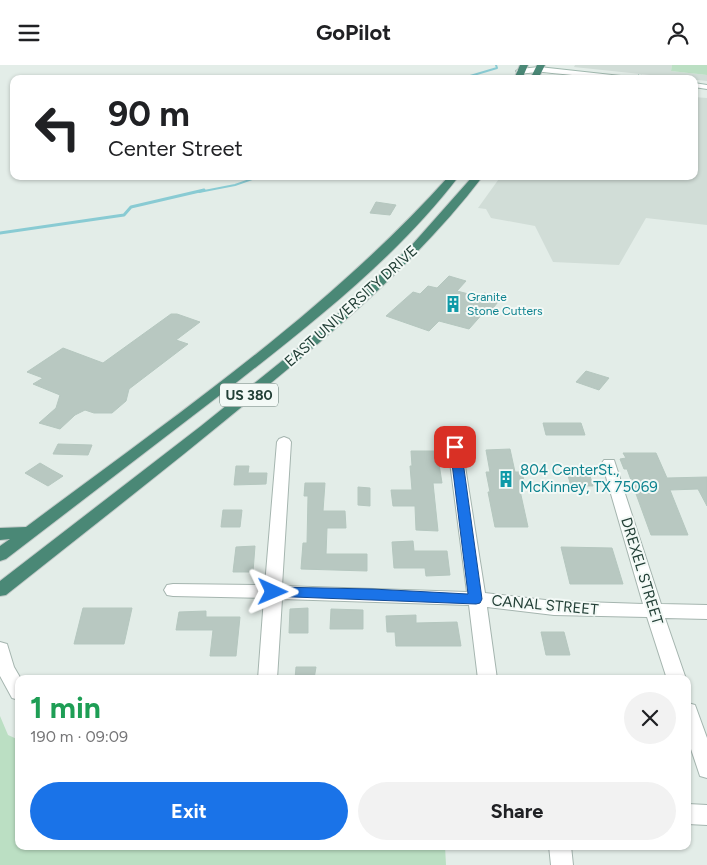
<!DOCTYPE html>
<html lang="en">
<head>
<meta charset="utf-8">
<style>
	body { margin:0; font-family:Figtree,sans-serif; background:#f2f2f2; color:#202124; height:100vh; display:flex; flex-direction:column; font-size:19px; white-space:nowrap }
	* { box-sizing:border-box; margin:0 }
	p { font-size:16px; color:#757577 }
	.icon { flex:none; width:28px; height:28px; fill:none; stroke:currentColor; stroke-width:2; stroke-linecap:round; stroke-linejoin:round }
	.map { position:relative; flex:1; overflow:hidden }
	.side { position:absolute; left:15px; top:610px; width:676px; height:175px; display:flex; flex-direction:column; background:#fff; border-radius:10px; box-shadow:0 1px 4px #0004 }
	.side>* { flex:none }
	.guide { position:absolute; left:10px; top:10px; width:688px; height:105px; border-radius:10px; box-shadow:0 1px 4px #0004; background:#fff; color:#202124; overflow:hidden }
	.pin { position:absolute; display:grid; place-items:center; width:42px; height:42px; color:#fff; margin:-21px; border-radius:10px; box-shadow:0 2px 8px #0006 }
	.me { position:absolute; width:55px; margin:-28px; rotate:91deg; stroke-linejoin:round; filter:drop-shadow(0 0 4px #0008) }
	.turn { display:flex; align-items:center; gap:18px; height:105px; padding:0 15px; font-size:22px }
	.turn .icon { width:65px; height:65px; stroke-width:2.5 }
	.turn b { display:block; font-size:35px; line-height:42px }
	.round { display:grid; place-items:center; flex:none; width:52px; height:52px; border-radius:26px; background:#f2f2f2 }
	.headline { display:flex; align-items:center; justify-content:space-between; height:85px; padding:0 15px }
	h1 { font-size:30px; font-weight:700; line-height:38px; color:#1e9e55 }
	.action { display:flex; gap:10px; margin-top:auto; padding:10px 15px }
	.action a { flex:1; height:58px; border-radius:30px; background:#1a73e8; color:#fff; font-size:20px; font-weight:700; line-height:58px; text-align:center }
	.action a+a { background:#f2f2f2; color:#202124 }
	header { display:flex; justify-content:space-between; align-items:center; height:65px; padding:0 15px; background:#fff; font-size:22px; font-weight:700 }
	.map>svg:first-child { display:block }
</style>
</head>
<body>
<header><svg class="icon" aria-label="menu" viewBox="0 0 24 24"><path d="M4 6h16M4 12h16M4 18h16"/></svg>GoPilot<svg class="icon" aria-label="person" viewBox="0 0 24 24"><circle cx="12" cy="8" r="4"/><path d="M4 21q1-7 8-7t8 7"/></svg></header>
<div class="map">
<svg width="707" height="800" viewBox="0 0 707 800">
	<rect width="100%" height="100%" fill="#e3ede8"/>
	<path fill="#d1ddd7" d="M575,0H672L671,6L707,10V16L574,2Z
		M694,32L707,33V160L646,153L619,200L553,197L535,161L491,153L486,144L478,143L501,111H694Z"/>
	<path fill="#bbdfc3" d="M672,0H707V10L671,6Z
		M0,651L8,670L19,675V781H445L446,800H0Z"/>
	<g fill="none" stroke-linecap="round" stroke-linejoin="round">
		<path stroke="#89cbd3" stroke-width="2" d="M460,14L497,3L496,0
			M199,127L235,120L261,111"/>
		<path stroke="#89cbd3" stroke-width="3" d="M0,168L124,150L131,142L204,125"/>
	</g>
	<path fill="#b8c8c1" stroke="#b5c7bf" d="M376,137L396,140L390,150L370,148Z
		M449,211L466,216L457,226L480,232L484,228L502,232L489,248L485,246L469,264L439,256L429,266L386,251L413,227L420,229L428,221L437,223Z
		M171,249H177L200,257L176,275L188,279L129,324L126,336L112,348H94L85,345L75,350L60,364L39,358L56,343L60,330L33,319L43,313L27,307L63,283L103,298Z
		M586,306L609,313L599,325L576,317Z
		M543,358H581L585,370H546Z
		M58,379L92,380L88,390L53,389Z
		M510,384L515,407H522L525,421H519L528,462H495L488,427H490L486,407H490L486,385Z
		M411,386H437L442,418H433L438,466L416,465L415,441H393L391,425H412L410,401H412Z
		M623,388H656L667,413L707,412V441L698,424L670,425L688,470H651L627,404H624L620,394L626,393Z
		M40,398L52,405L63,411L48,421L25,408Z
		M236,401H249L248,408H267L266,419L234,420Z
		M566,404H588L593,421H571Z
		M305,418H325L323,446H345L346,463H327L326,489H367V506L301,504L303,478H307L308,431H304Z
		M358,422L370,423V441L358,440Z
		M223,445H242L240,462H221Z
		M413,476L414,486H447L450,510L426,511L425,503H394L392,477Z
		M255,481L253,507H233L236,482Z
		M561,482L612,483L623,519H570Z
		M83,543H132L124,579H74Z
		M308,543V568H289L290,544Z
		M331,544L363,545V564H330Z
		M206,546V552H240L236,591H210L213,565H176L179,547Z
		M416,550V558L457,557L461,581H396L395,567H387L386,551Z
		M541,567H564L570,590H546Z
		M296,602H316L314,614H295Z"/>
	<g fill="none" stroke-linecap="round" stroke-linejoin="round">
		<g stroke="#a5b5af" stroke-width="2">
			<path id="minor" d="M284,372L289,374L291,377L282,521L467,527L448,382L450,379H460L462,382L485,528L554,536L643,539L602,398L604,395H614L661,539L707,540V554L665,553L686,614H667L647,552L554,550L487,542L497,614H478L469,540L282,534L277,614H258L264,533L173,531L167,530L164,525L167,520L173,519L265,520L277,377L279,374Z
				M0,577L7,579L14,602L21,614H19V635L12,633L0,611Z
				M688,638L695,640L707,673V713L700,711L688,675Z
				M688,739L707,740V760L688,759Z
				M549,781H571L573,800H551Z"/>
		</g>
		<g stroke="#a1b9af" stroke-width="2">
			<path id="secondary" d="M539,2L630,12L634,14C603,14 573,10 543,7C534,6 523,11 516,6L520,4Z
				M694,18L707,20V24L694,22Z"/>
		</g>
		<g stroke="#c1c9c7" stroke-width="2">
			<path id="trunk" d="M520,0H528L522,14H514Z
				M537,0H545L538,14H530Z
				M449,111H459C399,190 315,256 237,317C160,376 83,435 6,494L0,496V481L10,474L0,475V463L26,462C173,352 326,248 449,111Z
				M473,111H483C418,196 336,265 255,331C173,399 89,464 6,530L0,531V516L201,361L318,267L411,181Z"/>
		</g>
		<path stroke="#82b1a1" stroke-width="1" stroke-dasharray="1 2" stroke-linecap="butt" d="M638,10L671,14"/>
		<use href="#minor" fill="#fff" fill-rule="evenodd"/>
		<use href="#secondary" fill="#fff" fill-rule="evenodd"/>
		<use href="#trunk" fill="#4a8876" fill-rule="evenodd"/>
	</g>
	<path fill="#1a73e8" stroke="#114b97" d="M455,379L461,382L482,534L480,538L476,539L268,531L266,527L268,524L273,522L372,524L468,529L450,382Z"/>
	<defs>
		<g id="building-bare" transform="scale(1.35)"><path d="M-4-6H4V6H1V3H-1V6H-4ZM-2.5-4.3h1.7v1.8h-1.7ZM.8-4.3h1.7v1.8H.8ZM-2.5-1h1.7V.8h-1.7ZM.8-1h1.7V.8H.8Z" fill="#0f9aa8" stroke="#f3f9f6" stroke-width="2.5" paint-order="stroke"/></g>
	</defs>
	<g fill-rule="evenodd">
		<use href="#building-bare" x="453" y="239"/>
		<use href="#building-bare" x="506" y="414"/>
	</g>
	<g text-anchor="middle" dominant-baseline="central" stroke-width="4" stroke-linejoin="round" paint-order="stroke">
		<g font-size="12" fill="#0d838f" stroke="#f3f9f6" text-anchor="start">
			<text x="467" y="232">Granite<tspan x="467" dy="14">Stone Cutters</tspan></text>
		</g>
		<rect fill="#f3f9f6" stroke="#617770" stroke-width="1" x="220" y="318.5" width="58" height="23" rx="4"/>
		<g font-size="14" font-weight="bold" fill="#223f36">
			<text x="249" y="330">US 380</text>
		</g>
		<g font-size="15" fill="#223f36" stroke="#f3f9f6">
			<text transform="translate(351 241) rotate(-42)">EAST UNIVERSITY DRIVE</text>
			<text transform="translate(642 506) rotate(73)">DREXEL STREET</text>
			<text transform="translate(545 540) rotate(5)">CANAL STREET</text>
		</g>
		<g font-size="15" fill="#0d838f" stroke="#f3f9f6" text-anchor="start">
			<text x="520" y="405">804 CenterSt.,<tspan x="520" dy="17">McKinney, TX 75069</tspan></text>
		</g>
	</g>
</svg>
<div class="pin" style="left:455px;top:382px;background:#d93025"><svg class="icon" aria-label="arrive" viewBox="0 0 24 24"><path d="M6 21V4h12l-3 4 3 4H6"/></svg></div>
<svg class="me" style="left:273px;top:527px" viewBox="-20 -20 40 40"><path d="M0-17L14 15 0 8-14 15z" fill="#1a73e8" stroke="#fff" stroke-width="4"/></svg>
<div class="guide">
<div class="turn"><svg class="icon" aria-label="left" viewBox="0 0 24 24"><path d="M17 20v-9H6M10 6l-5 5 5 5"/></svg><div><b>90 m</b>Center Street</div></div>
</div>
<section class="side">
<div class="headline"><div><h1>1 min</h1><p>190 m · 09:09</p></div><a class="round"><svg class="icon" aria-label="close" viewBox="0 0 24 24"><path d="M6 6l12 12M18 6L6 18"/></svg></a></div>
<div class="action"><a>Exit</a><a>Share</a></div>
</section>
</div>
</body>
</html>
